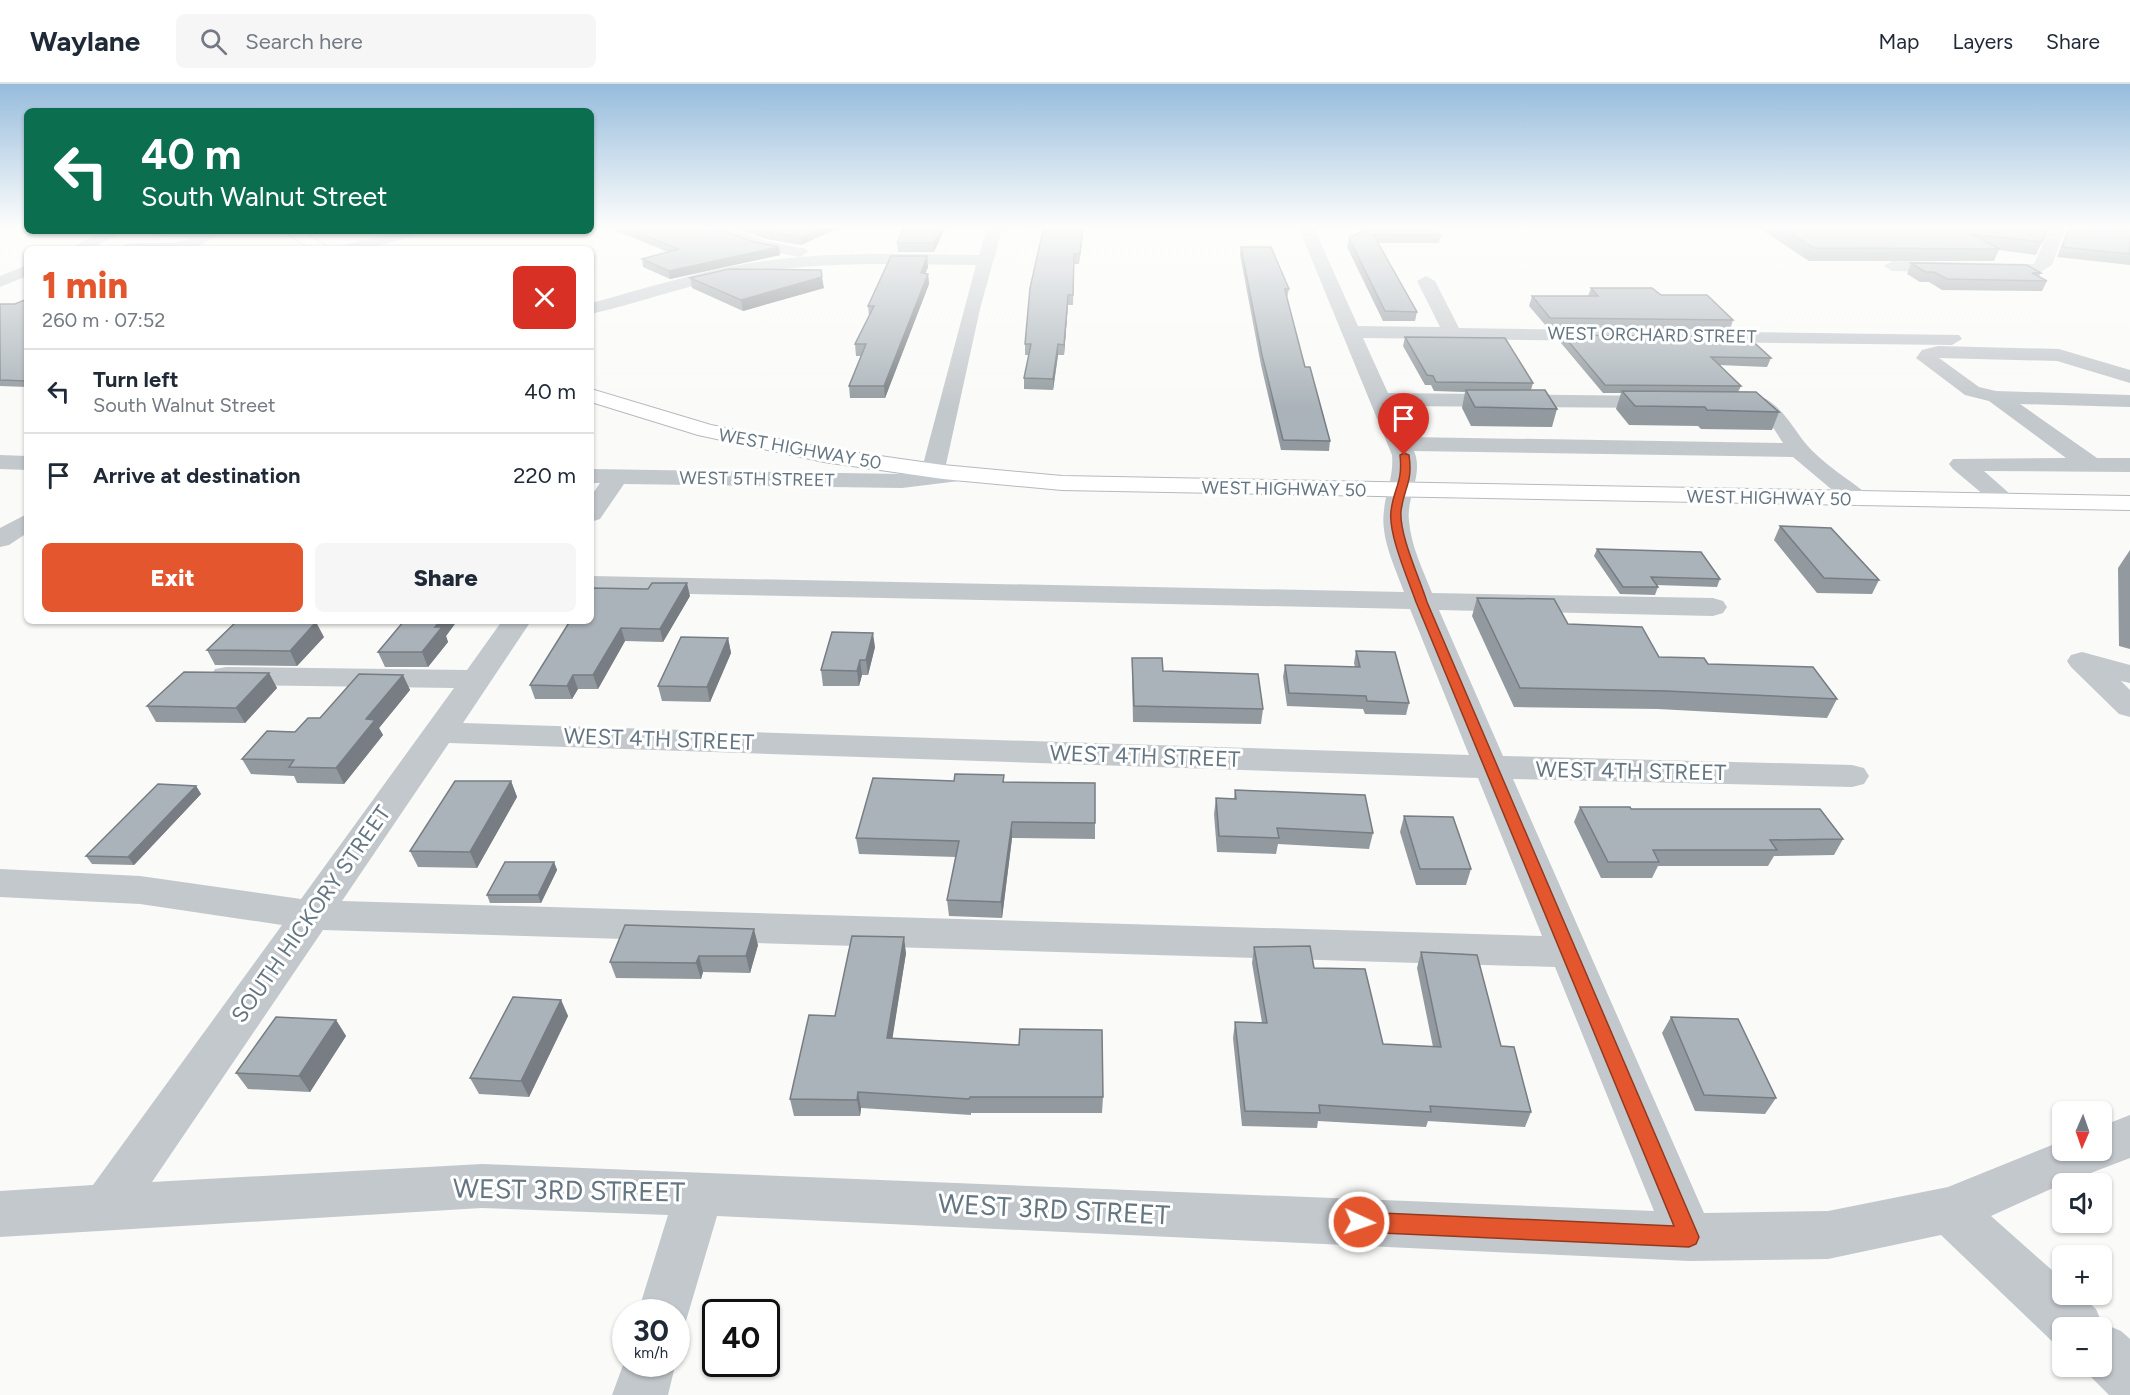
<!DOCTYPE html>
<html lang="en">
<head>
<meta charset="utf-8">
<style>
	body { margin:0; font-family:Figtree,sans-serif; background:#f6f6f7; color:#1f2937; height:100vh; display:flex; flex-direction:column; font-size:22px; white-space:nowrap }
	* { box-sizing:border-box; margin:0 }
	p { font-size:20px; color:#747a83 }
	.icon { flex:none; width:33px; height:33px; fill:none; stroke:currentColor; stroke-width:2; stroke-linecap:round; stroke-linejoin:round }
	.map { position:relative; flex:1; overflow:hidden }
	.side { position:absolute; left:24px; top:162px; width:570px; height:378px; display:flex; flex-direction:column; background:#fff; border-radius:9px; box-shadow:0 2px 4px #0004 }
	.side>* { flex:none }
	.top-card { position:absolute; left:24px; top:24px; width:570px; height:126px; border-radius:9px; box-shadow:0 2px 4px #0004; background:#0b6e4f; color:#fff; overflow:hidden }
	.needle { width:39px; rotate:182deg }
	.fabs { position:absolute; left:2052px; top:1017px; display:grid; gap:12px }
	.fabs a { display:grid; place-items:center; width:60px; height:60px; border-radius:9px; background:#fff; box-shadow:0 2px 4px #0004; font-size:30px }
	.speed { position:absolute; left:612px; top:1215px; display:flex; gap:12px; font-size:30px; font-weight:700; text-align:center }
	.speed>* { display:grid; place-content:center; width:78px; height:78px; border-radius:50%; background:#fff; box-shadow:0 2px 4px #0004; line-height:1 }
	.speed small { font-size:15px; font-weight:400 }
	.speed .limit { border:3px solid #111; border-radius:9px; background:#fff; color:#111 }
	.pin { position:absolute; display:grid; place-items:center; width:51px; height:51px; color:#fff; margin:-62px -26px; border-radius:50% 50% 50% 0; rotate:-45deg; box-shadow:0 0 6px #0007 }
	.pin .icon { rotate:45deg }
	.me { position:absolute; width:66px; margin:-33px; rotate:93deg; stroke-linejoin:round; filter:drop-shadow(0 0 4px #0008) }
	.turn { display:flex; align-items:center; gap:21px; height:126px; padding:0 18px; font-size:27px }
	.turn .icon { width:78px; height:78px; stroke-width:2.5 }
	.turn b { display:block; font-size:42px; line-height:51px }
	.round { display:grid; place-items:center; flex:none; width:63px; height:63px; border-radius:9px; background:#f6f6f7 }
	.summary { display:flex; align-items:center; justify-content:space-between; height:102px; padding:0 18px }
	h1 { font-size:36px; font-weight:800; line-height:45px; color:#e4572e }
	.button { display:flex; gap:12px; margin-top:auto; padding:12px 18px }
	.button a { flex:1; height:69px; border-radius:9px; background:#e4572e; color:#fff; font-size:24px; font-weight:800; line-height:69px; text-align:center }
	.button a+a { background:#f6f6f7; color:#1f2937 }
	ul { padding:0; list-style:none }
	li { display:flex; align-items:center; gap:18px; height:84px; padding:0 18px; border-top:2px solid #e0e1e3 }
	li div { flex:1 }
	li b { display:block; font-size:22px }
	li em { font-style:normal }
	header { display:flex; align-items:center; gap:36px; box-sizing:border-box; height:84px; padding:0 30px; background:#fff; border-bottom:2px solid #e0e1e3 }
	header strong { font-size:28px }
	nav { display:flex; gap:33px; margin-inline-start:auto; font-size:21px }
	.search { width:420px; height:54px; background:#f6f6f7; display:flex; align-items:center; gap:15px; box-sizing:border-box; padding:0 21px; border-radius:9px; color:#747a83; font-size:22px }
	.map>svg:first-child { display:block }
</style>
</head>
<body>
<header>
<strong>Waylane</strong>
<div class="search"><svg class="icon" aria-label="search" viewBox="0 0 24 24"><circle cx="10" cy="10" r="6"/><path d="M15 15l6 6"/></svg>Search here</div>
<nav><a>Map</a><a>Layers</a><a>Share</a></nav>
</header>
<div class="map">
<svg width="2130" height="1311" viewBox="0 0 2130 1311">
	<rect width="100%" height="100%" fill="#fafaf8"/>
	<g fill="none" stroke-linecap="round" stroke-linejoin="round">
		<g stroke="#b5babe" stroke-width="2">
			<path id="major" d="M283,147H302L330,165H311Z
				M591,305L711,341L824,364L943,381L1062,392L2130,412V426L1062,406L943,395L824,378L698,351L591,318Z"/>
		</g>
		<path fill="#c3c8cc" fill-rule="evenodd" d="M702,142H723L766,157L806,165L808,168L800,173L756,164L705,145Z
			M988,142H1003L980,225L945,385L967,386L971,391L967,396L902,404L624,400L600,435L591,438V412L600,399H591V385L902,390L921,388L976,181C901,180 825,177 751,189C697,198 645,217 591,230V219C644,205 696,188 750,179C826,167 903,170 979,171Z
			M1298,142H1313L1358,242L1440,243L1417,197L1426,192L1435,197L1459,244L1959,251L1962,255L1952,261L1363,254L1388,309L1663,312L1671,313L1674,318L1671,323L1663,324L1393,322L1408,353L1783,359L1774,345L1751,324L1730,323L1727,318L1730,313C1740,311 1753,309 1762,313C1782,322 1793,344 1806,360C1822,379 1847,394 1867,410L1870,415L1867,420L1858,422L1849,420L1793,373L1414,367C1424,390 1406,413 1409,437C1411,462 1423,486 1432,509L1713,514L1723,517L1727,523L1723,529L1713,532L1439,526L1503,672L1852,681L1864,684L1869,692L1864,700L1852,703L1513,695L1704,1129L1828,1127L1948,1103L2062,1057V1066H2102V1042L2130,1031V1074L2062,1100L1991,1132L2062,1195V1210H2079L2096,1225L2102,1239L2121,1247L2130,1255V1311H2109L2083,1285L2082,1282H2102V1244H2062V1265L2058,1263L1941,1151L1828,1175L1689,1177L717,1132L683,1247L676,1249V1228H638L668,1131L482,1124L0,1153V1107L93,1101L282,841L140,820L0,813V785L140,792L301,815L454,604L226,601L215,599L211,592L215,585L226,583L467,586L502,537H531L463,639L1469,671L1410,525L591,508V492L1404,508C1395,483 1380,454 1384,426C1386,407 1394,391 1392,371ZM449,659L1478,694L1542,852L342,817ZM323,846L1555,883L1654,1127L482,1080L152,1098Z
			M2051,142H2066L2052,181L2037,190L1892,187L1884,182L1892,177L2034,180Z
			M104,147H125L89,165H68Z
			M152,147H217L219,150L194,165L119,164C128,154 171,164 191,154L153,152Z
			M400,147H427L424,150L365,165H338L340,162Z
			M27,181V192L0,203V192Z
			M1938,262L2059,265L2130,286V299L2057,277L1939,274L1979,303L1996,307L2130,311V323L2020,320L2097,374H2130V388L1984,387L2018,417L2015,422L2006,424L1997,422L1953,385L1949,380L1953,375L2066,374L1989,317L1965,311L1916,274L1922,266Z
			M0,371L27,372V386L0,385Z
			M27,430V449L9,461L0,463V444Z
			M2082,568L2130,581V599L2121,597L2130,606V633L2119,630L2071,583L2067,577L2071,571Z
			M626,1273V1280L676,1278L668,1311H612Z"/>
		<use href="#major" fill="#fff" fill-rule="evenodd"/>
	</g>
	<path fill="#929a9f" d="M605,142H708L754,158L779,163L780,171L670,195L643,183L642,175L668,168Z
		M729,142H843L801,161L766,155Z
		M946,142L934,168H898L897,159Z
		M1044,142H1084L1079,180H1074L1073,221H1068L1064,271H1058L1053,306L1024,305V294L1029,271H1025V260Z
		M1358,142H1433L1441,151L1439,159H1378L1417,228L1415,237H1383L1347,163L1349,154L1361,148Z
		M1756,142H2049L2036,171L1999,166L1994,177H1809Z
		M2070,142L2130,147V181L2057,173L2066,150Z
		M2100,142H2130V143Z
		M1241,163L1289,205L1287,214L1305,283L1330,357L1329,367L1281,366L1261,281L1240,171Z
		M927,172L928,183L925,190H928L929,200L885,314H850L849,302L861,272H856L855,260L869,232L868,222Z
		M1911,179L2041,189L2039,192L2047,197L2042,207L1942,206L1929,198H1920L1907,190Z
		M690,194L824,204L743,227L692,204Z
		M1591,204L1661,211L1733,236L1730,246L1547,243L1529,222L1532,212H1588Z
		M27,215V303L0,302V220H15Z
		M1563,251L1771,274L1767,283L1719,281L1741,302L1738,308L1779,328L1772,346L1701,345L1698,342L1629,341L1616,325L1621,309H1603L1561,259Z
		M1405,253L1533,299L1531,306L1557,325L1552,343L1471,342L1462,324L1465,308L1434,307L1431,301H1425L1403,262Z
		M1780,442L1879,496L1872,510L1817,509L1774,456Z
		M1597,465L1720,495L1717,503L1656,501L1658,503L1655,511L1620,510L1594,472Z
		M2130,466V565L2119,562L2118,484Z
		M690,512L663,558L625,557L598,605H578L572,615H535L530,601L570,537Z
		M1477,514L1568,540L1659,573L1708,580L1837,615L1827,634L1658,625L1514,623L1472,532Z
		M400,537H457L446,552L448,558L428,583H385L378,568L401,540Z
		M324,553L297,582L215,581L207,566Z
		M728,554L731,569L710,618L662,617L658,602Z
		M875,563L868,591H862L859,602H823L821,586Z
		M1356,567L1409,619L1406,631L1365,630L1363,625L1287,622L1283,593L1285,581L1355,583L1354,579Z
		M1132,574L1163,587L1263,625L1261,640L1133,638L1132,589Z
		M269,589L277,604L245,639L156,638L147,622Z
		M403,591L410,606L379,644L383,651L344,700L297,699L294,692L251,690L242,675L295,648Z
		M1004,691V698L1095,699V755L1012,754L1002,834L949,832L947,816L956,773L859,770L856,754L954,697Z
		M511,697L517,713L477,784L418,783L410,767Z
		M196,702L201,710L134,781L92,780L86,772Z
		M1235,706L1373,749L1369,765L1278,760L1276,770L1217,768L1214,730L1216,714L1234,715Z
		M1580,723L1631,725L1843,755L1834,771L1774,772L1768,782H1658L1652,794H1601L1574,738Z
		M1404,732L1471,785L1466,801H1416L1400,748Z
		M554,778L557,786L541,819H490L487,811Z
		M758,861L750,889L703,888L701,895L616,894L610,878Z
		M1254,863L1314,884L1383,960L1433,963L1417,884L1421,868L1501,962L1531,1028L1525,1043L1428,1037L1426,1043L1318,1037L1317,1044L1242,1042L1233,954L1235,938L1262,939L1252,879Z
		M906,869L892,954L1103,1013L1102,1029H971V1031L861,1024L860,1032H794L790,1015L835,932Z
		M561,916L568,932L529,1013L479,1010L470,994Z
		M1671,933L1776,1014L1765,1030L1695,1027L1662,949Z
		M336,936L346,952L310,1008L248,1005L236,989Z"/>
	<path fill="#777d82" d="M826,142H843L801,161L800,153Z
		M941,142H946L934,168V159Z
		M1083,142H1084L1079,180L1080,170Z
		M779,163L780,171L670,195L669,187Z
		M927,172L928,183L921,200V189Z
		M928,190L929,200L885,314L884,302Z
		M822,193L824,204L743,227L741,216Z
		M1068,211V221L1064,271V261Z
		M1058,260V271L1053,306V295Z
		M687,499L690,512L663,558L660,545Z
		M440,537H457L446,552L448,558L428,583L422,568L435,543Z
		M316,538L324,553L297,582L290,567Z
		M621,544L625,557L598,605L593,591Z
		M873,549L875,563L868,591L866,576Z
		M728,554L731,569L710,618L707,603Z
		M860,576L862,591L859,602L857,587Z
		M269,589L277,604L245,639L236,624Z
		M403,591L410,606L379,644L383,651L344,700L336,684L366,635Z
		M573,591L578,605L572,615L567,602Z
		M511,697L517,713L477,784L470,768Z
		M196,702L201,710L134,781L128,773Z
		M1012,738V754L1002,834L1001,818Z
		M554,778L557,786L541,819L538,811Z
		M754,845L758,861L750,889L746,872Z
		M904,853L906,869L890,970L887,954Z
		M699,872L703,888L701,895L696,879Z
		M561,916L568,932L529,1013L521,997Z
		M336,936L346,952L310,1008L299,992Z
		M858,1008L861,1024L860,1032L857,1016Z"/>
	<path fill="#aab3b9" stroke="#777d82" stroke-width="1.5" d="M620,142H708L754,158L779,163L669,187L642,175L679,165Z
		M749,142H826L800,153L764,147Z
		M905,142H941L934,159H897Z
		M1044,142H1083L1080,170H1074L1073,211H1068L1064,261L1058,260L1053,295L1024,294L1031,260H1025L1030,204Z
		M1363,142H1433L1441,151L1373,150L1417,228L1385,227L1349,154L1365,146Z
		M1778,142H2049L2042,158L1971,150L2000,165L1814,164Z
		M2070,142H2080L2130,147V170L2062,163Z
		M1241,163H1271L1289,205H1285L1287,214L1305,283H1310L1330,357L1283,356L1262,271Z
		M891,172H927L921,189L928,190L884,302H849L866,260H855L874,222H868Z
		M1911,179L2027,181L2041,189H2032L2047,197L1947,195L1934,188H1925Z
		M729,185L821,186L822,193L741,216L690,194Z
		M1591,204H1652L1661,211H1707L1733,236L1550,234L1532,212H1598Z
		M27,215V297L0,296V220H15Z
		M1563,251L1748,253L1771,274L1711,273L1741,302L1605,301Z
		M1405,253L1505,254L1533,299L1436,298L1433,292L1427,291Z
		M1466,306H1545L1557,325L1475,323Z
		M1622,307L1756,308L1779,328L1707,326L1705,323L1635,322Z
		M1780,442L1831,444L1879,496L1824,494Z
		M1597,465L1701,468L1720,495L1651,493L1658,503H1623Z
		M652,499H687L660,545L621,544L593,591H573L567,602L530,601L570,537H591V504L648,505Z
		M1477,514L1554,515L1568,540L1642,543L1659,573L1704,574L1708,580L1813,583L1837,615L1666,607L1520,604Z
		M237,537H238L316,538L290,567L207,566Z
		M404,537H440L435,543H442L422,568H378Z
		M832,548L873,549L866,576H860L857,587L821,586Z
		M681,553L728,554L707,603L658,602Z
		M1356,567L1395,568L1409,619L1367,617L1366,612L1289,609L1285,581L1360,583Z
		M1132,574H1162L1163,587L1258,590L1263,625L1134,622Z
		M184,588L269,589L236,624L147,622Z
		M359,590L403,591L366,635L375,636L336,684L289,683L294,676L242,675L267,647L295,648L308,634H320Z
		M955,690L1004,691L1003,698L1095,699V739L1012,738L1001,818L947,816L959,757L856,754L873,694L954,697Z
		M455,697H511L470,768L410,767Z
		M158,700L196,702L128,773L86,772Z
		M1235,706L1365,711L1373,749L1277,744L1279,754L1219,752L1216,714L1236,715Z
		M1580,723H1630L1631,725H1820L1843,755L1770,756L1777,766H1653L1659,778H1608Z
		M1404,732L1453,733L1471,785H1420Z
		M505,778H554L538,811H487Z
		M625,841L754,845L746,872H699L696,879L610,878Z
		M852,852L904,853L887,954L1019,961L1020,945L1102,946L1103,1013H970L969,1015L858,1008L857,1016L790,1015L809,931L835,932Z
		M1310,862L1314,884L1365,885L1383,960L1441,963L1421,868L1477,871L1501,962L1514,963L1531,1028L1430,1022L1431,1028L1319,1021L1320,1029L1245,1027L1235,938L1267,939L1254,863Z
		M513,913L561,916L521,997L470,994Z
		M276,933L336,936L299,992L236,989Z
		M1671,933L1738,935L1776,1014L1704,1011Z"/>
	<linearGradient id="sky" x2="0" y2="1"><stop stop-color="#96bcdc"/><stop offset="0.44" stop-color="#fdfdfc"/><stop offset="1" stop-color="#fdfdfc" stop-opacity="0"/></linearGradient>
	<rect width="2130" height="325" fill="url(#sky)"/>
	<path fill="#e4572e" stroke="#94391e" stroke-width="1.5" d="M1404,369L1409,371C1413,399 1404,403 1401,427C1399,451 1420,495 1427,518L1699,1153L1696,1160L1689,1163L1359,1148L1351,1145L1348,1138L1351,1131L1359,1128L1674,1142L1416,518C1408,495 1388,450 1391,427C1394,403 1403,399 1400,371Z"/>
	<g text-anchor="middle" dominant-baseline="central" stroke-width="6" stroke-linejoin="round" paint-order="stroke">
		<g font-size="18" fill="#657683" stroke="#fff">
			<text transform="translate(1652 251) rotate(1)">WEST ORCHARD STREET</text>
			<text transform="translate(800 365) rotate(10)">WEST HIGHWAY 50</text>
			<text transform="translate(757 395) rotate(1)">WEST 5TH STREET</text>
			<text transform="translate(1284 405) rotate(1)">WEST HIGHWAY 50</text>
			<text transform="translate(1769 414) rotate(1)">WEST HIGHWAY 50</text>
		</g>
		<g font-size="22" fill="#657683" stroke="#fff">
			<text transform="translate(659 655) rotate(2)">WEST 4TH STREET</text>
			<text transform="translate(1145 672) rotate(2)">WEST 4TH STREET</text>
			<text transform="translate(1631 687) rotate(1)">WEST 4TH STREET</text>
			<text transform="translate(311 830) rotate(-55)">SOUTH HICKORY STREET</text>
		</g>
		<g font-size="27" fill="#657683" stroke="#fff">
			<text transform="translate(569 1106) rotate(1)">WEST 3RD STREET</text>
			<text transform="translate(1054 1125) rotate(3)">WEST 3RD STREET</text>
		</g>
	</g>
</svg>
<div class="fabs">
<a><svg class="needle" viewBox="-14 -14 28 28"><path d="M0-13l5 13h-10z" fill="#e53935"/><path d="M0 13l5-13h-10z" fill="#747a83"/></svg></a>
<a><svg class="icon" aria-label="sound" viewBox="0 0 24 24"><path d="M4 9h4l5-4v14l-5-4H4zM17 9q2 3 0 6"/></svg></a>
<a>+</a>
<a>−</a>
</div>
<div class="speed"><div>30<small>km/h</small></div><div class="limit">40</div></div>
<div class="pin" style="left:1404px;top:371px;background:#d93025"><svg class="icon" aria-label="arrive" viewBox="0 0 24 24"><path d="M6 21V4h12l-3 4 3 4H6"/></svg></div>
<svg class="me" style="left:1359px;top:1138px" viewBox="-20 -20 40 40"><circle r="17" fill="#e4572e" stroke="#fff" stroke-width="3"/><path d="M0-11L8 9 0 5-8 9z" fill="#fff"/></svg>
<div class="top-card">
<div class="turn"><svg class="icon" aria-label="left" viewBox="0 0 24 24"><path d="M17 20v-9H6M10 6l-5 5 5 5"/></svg><div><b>40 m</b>South Walnut Street</div></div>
</div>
<section class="side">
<div class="summary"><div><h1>1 min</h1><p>260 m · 07:52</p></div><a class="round" style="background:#d93025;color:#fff"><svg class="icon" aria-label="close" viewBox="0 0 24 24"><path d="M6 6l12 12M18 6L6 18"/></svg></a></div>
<ul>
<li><svg class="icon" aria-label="left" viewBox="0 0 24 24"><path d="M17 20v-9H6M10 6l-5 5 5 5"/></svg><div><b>Turn left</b><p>South Walnut Street</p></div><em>40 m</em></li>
<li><svg class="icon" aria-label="arrive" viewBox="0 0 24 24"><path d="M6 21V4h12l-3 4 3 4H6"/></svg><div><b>Arrive at destination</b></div><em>220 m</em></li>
</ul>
<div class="button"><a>Exit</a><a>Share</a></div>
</section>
</div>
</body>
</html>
